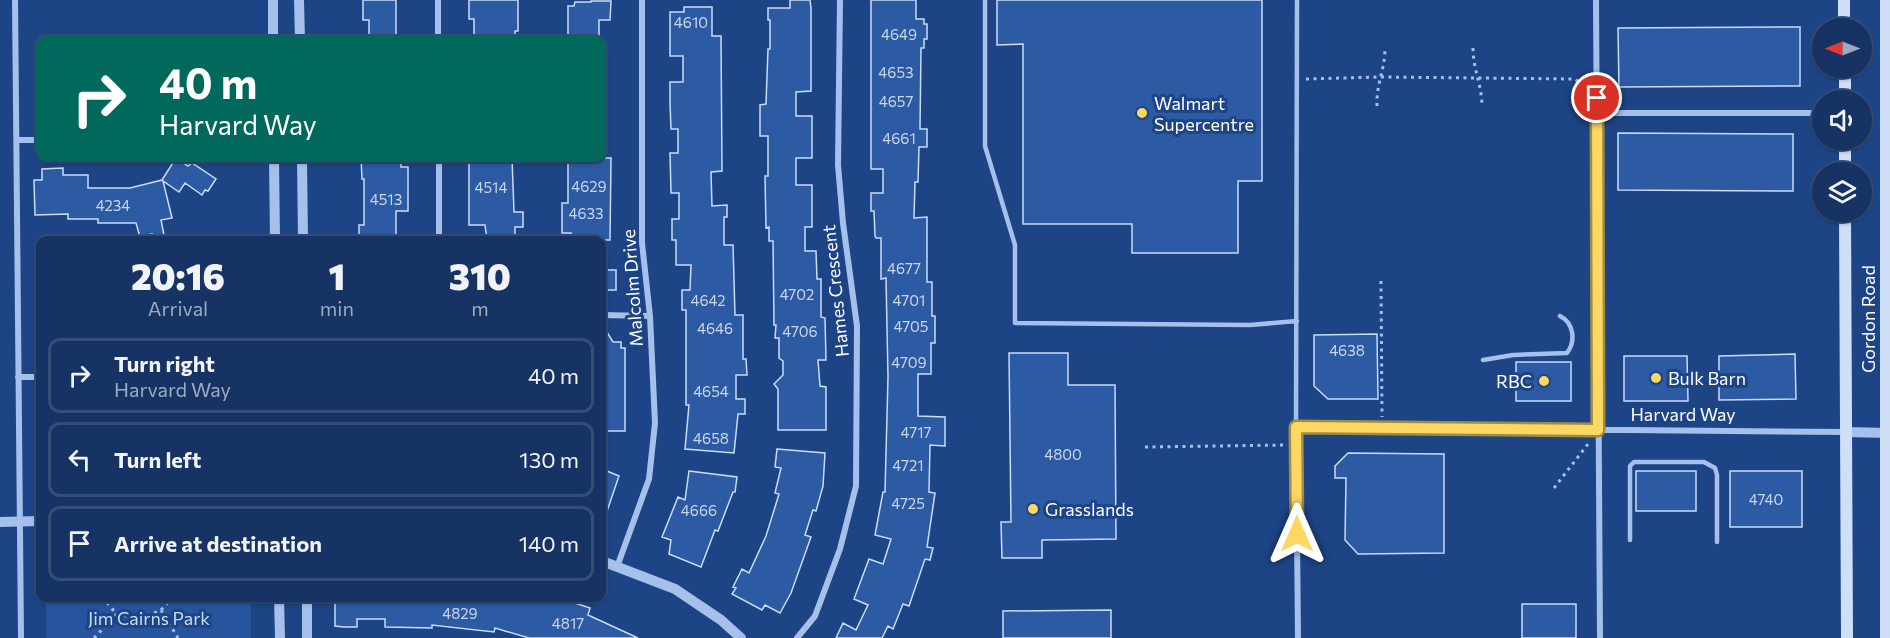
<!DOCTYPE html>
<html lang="en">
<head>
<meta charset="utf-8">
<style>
	body { margin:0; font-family:Commissioner,sans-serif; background:#233f6d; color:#f1f3f6; height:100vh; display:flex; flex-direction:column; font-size:22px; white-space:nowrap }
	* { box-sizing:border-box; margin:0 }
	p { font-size:20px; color:#9eaabf }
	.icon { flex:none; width:33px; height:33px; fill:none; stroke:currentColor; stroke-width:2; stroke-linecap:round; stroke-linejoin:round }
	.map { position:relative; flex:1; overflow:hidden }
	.details { position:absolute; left:36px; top:236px; width:570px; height:366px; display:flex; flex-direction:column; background:#163364; border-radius:12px; box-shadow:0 2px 4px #0004,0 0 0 2px #354e78 }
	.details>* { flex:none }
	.hud { position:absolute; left:36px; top:36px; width:570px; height:126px; border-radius:12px; box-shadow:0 2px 4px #0004,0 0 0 2px #354e78; background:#00695c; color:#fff; overflow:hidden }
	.needle { width:39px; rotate:270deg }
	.fabs { position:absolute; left:1812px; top:18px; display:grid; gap:12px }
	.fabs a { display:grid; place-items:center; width:60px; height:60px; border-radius:50%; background:#163364; box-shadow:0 2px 4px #0004,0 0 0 2px #354e78; font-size:30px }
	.pin { position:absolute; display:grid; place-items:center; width:51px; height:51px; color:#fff; margin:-26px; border:3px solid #fff; border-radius:50%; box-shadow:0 2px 6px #0007 }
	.me { position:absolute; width:66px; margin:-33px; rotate:0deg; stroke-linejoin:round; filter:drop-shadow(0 0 4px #0008) }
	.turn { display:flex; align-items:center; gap:21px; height:126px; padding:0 24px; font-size:27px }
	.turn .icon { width:78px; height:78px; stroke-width:2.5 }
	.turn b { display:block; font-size:42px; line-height:51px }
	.eta { display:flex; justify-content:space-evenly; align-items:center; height:102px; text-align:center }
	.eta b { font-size:36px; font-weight:800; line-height:42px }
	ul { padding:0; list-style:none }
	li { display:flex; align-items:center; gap:18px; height:75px; margin:0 12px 9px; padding:0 12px; border:3px solid #354e78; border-radius:12px }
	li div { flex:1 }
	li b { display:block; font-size:22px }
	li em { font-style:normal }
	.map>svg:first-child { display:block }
</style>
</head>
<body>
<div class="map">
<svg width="1890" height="638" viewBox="0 0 1890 638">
	<rect width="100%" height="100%" fill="#1d4485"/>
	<path fill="#26559e" d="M46,597H251V638H46Z"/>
	<path fill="#2c5aa3" stroke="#c9dcf8" stroke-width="1.5" d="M363,0H396V40H369V20H363Z
		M469,0H518V31H515V40H474V19H469Z
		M790,0H810L811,8V91L796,92V116H812V158H796V185H812V227H805V251H816L817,279H821V317L825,318L826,360H818L820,386L826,387V430H778V389L774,384L783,375V361L779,358V338H775L776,325H774L773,241H769V227L766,228L765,176H768V136H760V105L766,104L768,49H770V20H768V8H790Z
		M871,0H916V19H924V24H927V39H924V48H921L920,129H927V147H919L918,182H915L914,218L927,217V282H932V316H935V343H931V374H918V416L945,417V446L930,445L929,492L935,493L927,547L933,548L930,560L925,559L909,606L903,604L893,629L888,626L882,638H836L843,623L856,630L868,605L854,599L869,559L883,564L891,539L875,535L883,492H885L888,377L886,278L881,279V238H876L875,236L874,211H871V193H883V169H871Z
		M997,0H1262V181H1238V253H1132V224H1023V44L997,45Z
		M591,1H611L610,20H599V40H568V6H574L575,2H591Z
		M684,7H712V36H721L722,171L711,172L712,206L727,205V217H724V245H733L735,315H743V359H746L747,375H736V399H745V414H738L734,453L685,449L689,405H686V310H682V290H690L691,265H676V240H672V219H679V193H671L670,153H678V129H671L670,103V82H683V56H670V12H684Z
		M1800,27V86L1619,87L1618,28Z
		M1618,133L1793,134V191L1618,190Z
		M176,158L188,166L192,163L216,179L208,191L205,190L202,195L185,183L179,192L163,181L172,218L161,220L165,240H153L152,234L140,237L136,223H98V219H68V214L35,215L34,180H42V169L63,168V175H88V188H130L162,180Z
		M361,158H397L398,160H401V167H408V211H396V240H359V225H364V179H362Z
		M469,158H512L514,212H523V227H515V240H487L485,225H469Z
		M568,158H611L610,240H571V233H562V203H568Z
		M602,270H616V290H602Z
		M602,324L613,342H621V348H625V431H602Z
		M1377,334L1378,399H1328L1314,386V335Z
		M1009,353H1068V385H1115L1116,539L1042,540V558H1002L1001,522H1011Z
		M1795,354L1796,399L1719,400V356Z
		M1624,356H1687L1688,401H1624Z
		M1516,362H1571V401H1516Z
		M777,449L825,453L823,486L816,511L813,510L805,535L811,537L791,593L780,613L765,605L762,610L732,594L736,588L733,587L742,569L749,573L766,536L775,507L779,494L775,493L781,468L775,467Z
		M1348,453L1444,454V553L1358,554L1345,540L1346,478H1335V466Z
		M602,469L619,476L604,520H602Z
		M689,471L737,477L735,492H733L718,531L715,530L701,567L669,554L671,540L662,537L678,497L685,500Z
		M1636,471H1696V511H1636Z
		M1730,471H1802V527H1730Z
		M335,597H506L523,600L524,597H557L590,608L588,615L638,638H529L495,628L494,632L432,625V628L385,627V619H357V627H344L335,626Z
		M1522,604H1576V638H1522Z
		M1111,610V638H1003V611Z"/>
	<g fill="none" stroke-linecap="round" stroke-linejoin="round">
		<path stroke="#a5c0eb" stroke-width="3" stroke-dasharray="3 4.5" stroke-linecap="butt" d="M1473,48C1473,69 1482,86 1482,106
			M1306,79L1381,77L1575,79L1580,83H1586
			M1377,106C1376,84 1385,70 1385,48
			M1381,281L1382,417
			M1145,447L1287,445
			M1554,488L1588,444
			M102,597C107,602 113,612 119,614C136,620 165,616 170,597
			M168,602L190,597
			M161,610L178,638
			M94,638L117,614"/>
		<path stroke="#a5c0eb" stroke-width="4.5" d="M985,0V146L1015,245V323L1250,325L1297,321
			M1483,360L1513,355L1567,353C1576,341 1574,323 1560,316
			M1296,427L1297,0
			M1630,540V466L1634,462H1704L1715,468L1717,475V542"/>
		<path stroke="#a5c0eb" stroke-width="6" d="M15,0L21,638
			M438,0V40
			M1596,0L1600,638
			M1597,113H1822
			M17,140H40
			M439,158V240
			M602,315L650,316
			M18,377H40
			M617,567L649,479L655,423L650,316L642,243V0
			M797,638L815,616L840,549L856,486L857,326L843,223L838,165L840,0
			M1298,638L1296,427L1845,432"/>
		<path stroke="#a5c0eb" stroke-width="10" d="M273,0V40
			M299,0L300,40
			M274,158L275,240
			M302,158L303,240
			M1845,432L1890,433
			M0,522L40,521
			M602,561L675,589L721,620L741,638
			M279,597L280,638
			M307,597V638"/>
		<path stroke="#d0dff8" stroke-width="12" d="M1844,0V28
			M1845,68V100
			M1845,140V172
			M1845,212L1847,638
			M1886,638V0"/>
	</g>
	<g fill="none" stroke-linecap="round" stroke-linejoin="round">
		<g stroke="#a28c40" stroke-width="15">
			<path id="route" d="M1297,534L1296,427L1598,430L1597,98"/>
		</g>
		<use href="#route" stroke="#fad863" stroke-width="10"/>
	</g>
	<g fill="#fad863" stroke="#1d4485" stroke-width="2">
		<circle cx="1142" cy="113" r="6"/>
		<circle cx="1656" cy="378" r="6"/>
		<circle cx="1544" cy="381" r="6"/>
		<circle cx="1033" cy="509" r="6"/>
	</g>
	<g text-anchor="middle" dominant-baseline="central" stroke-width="6" stroke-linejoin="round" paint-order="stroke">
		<g font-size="15" fill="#cad6e8">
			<text x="691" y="22">4610</text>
			<text x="899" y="34">4649</text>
			<text x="896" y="72">4653</text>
			<text x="896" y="101">4657</text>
			<text x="899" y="138">4661</text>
			<text x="589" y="186">4629</text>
			<text x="491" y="187">4514</text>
			<text x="386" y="199">4513</text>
			<text x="113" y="205">4234</text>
			<text x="586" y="213">4633</text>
			<text x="904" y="268">4677</text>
			<text x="797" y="294">4702</text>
			<text x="708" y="300">4642</text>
			<text x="909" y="300">4701</text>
			<text x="911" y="326">4705</text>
			<text x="715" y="328">4646</text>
			<text x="800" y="331">4706</text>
			<text x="1347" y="350">4638</text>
			<text x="909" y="362">4709</text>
			<text x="711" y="391">4654</text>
			<text x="916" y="432">4717</text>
			<text x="711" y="438">4658</text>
			<text x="1063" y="454">4800</text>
			<text x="908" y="465">4721</text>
			<text x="1766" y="499">4740</text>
			<text x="908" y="503">4725</text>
			<text x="699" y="510">4666</text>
			<text x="460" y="613">4829</text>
			<text x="568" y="623">4817</text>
		</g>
		<g font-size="18" fill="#fff" stroke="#1d4485" text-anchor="start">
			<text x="1154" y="103">Walmart<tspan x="1154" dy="21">Supercentre</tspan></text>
			<text x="1668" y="378">Bulk Barn</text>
			<text x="1532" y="381" text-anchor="end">RBC</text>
			<text x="1045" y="509">Grasslands</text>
		</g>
		<g font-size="18" fill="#fff" stroke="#1d4485">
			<text transform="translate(632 288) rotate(-94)">Malcolm Drive</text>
			<text transform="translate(835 291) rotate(-96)">Hames Crescent</text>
			<text transform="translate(1868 319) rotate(-90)">Gordon Road</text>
			<text x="1683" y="414">Harvard Way</text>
		</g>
		<g font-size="18" fill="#c9dcf8" stroke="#1d4485">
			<text x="149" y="618">Jim Cairns Park</text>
		</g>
	</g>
</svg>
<div class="fabs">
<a><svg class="needle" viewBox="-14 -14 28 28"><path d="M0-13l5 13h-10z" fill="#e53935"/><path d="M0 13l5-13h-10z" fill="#9eaabf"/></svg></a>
<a><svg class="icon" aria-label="sound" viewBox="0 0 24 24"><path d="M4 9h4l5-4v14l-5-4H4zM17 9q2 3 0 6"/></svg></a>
<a><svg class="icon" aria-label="layers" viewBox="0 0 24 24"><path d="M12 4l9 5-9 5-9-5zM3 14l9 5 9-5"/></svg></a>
</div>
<div class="pin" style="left:1597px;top:98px;background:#d93025"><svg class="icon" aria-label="arrive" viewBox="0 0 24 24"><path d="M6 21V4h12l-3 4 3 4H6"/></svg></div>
<svg class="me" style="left:1297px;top:534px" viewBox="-20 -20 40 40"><path d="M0-17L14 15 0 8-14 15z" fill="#fad863" stroke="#fff" stroke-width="4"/></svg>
<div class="hud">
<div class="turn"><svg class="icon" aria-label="right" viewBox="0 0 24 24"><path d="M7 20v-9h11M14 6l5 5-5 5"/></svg><div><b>40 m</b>Harvard Way</div></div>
</div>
<section class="details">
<div class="eta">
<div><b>20:16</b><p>Arrival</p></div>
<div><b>1</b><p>min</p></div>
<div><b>310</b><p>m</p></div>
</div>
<ul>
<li><svg class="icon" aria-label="right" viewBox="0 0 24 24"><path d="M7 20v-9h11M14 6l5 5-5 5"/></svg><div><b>Turn right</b><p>Harvard Way</p></div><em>40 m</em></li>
<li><svg class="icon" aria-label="left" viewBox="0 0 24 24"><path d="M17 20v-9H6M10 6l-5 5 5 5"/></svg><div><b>Turn left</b></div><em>130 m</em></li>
<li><svg class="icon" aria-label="arrive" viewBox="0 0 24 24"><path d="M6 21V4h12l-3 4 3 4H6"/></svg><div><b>Arrive at destination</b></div><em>140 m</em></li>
</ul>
</section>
</div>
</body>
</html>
